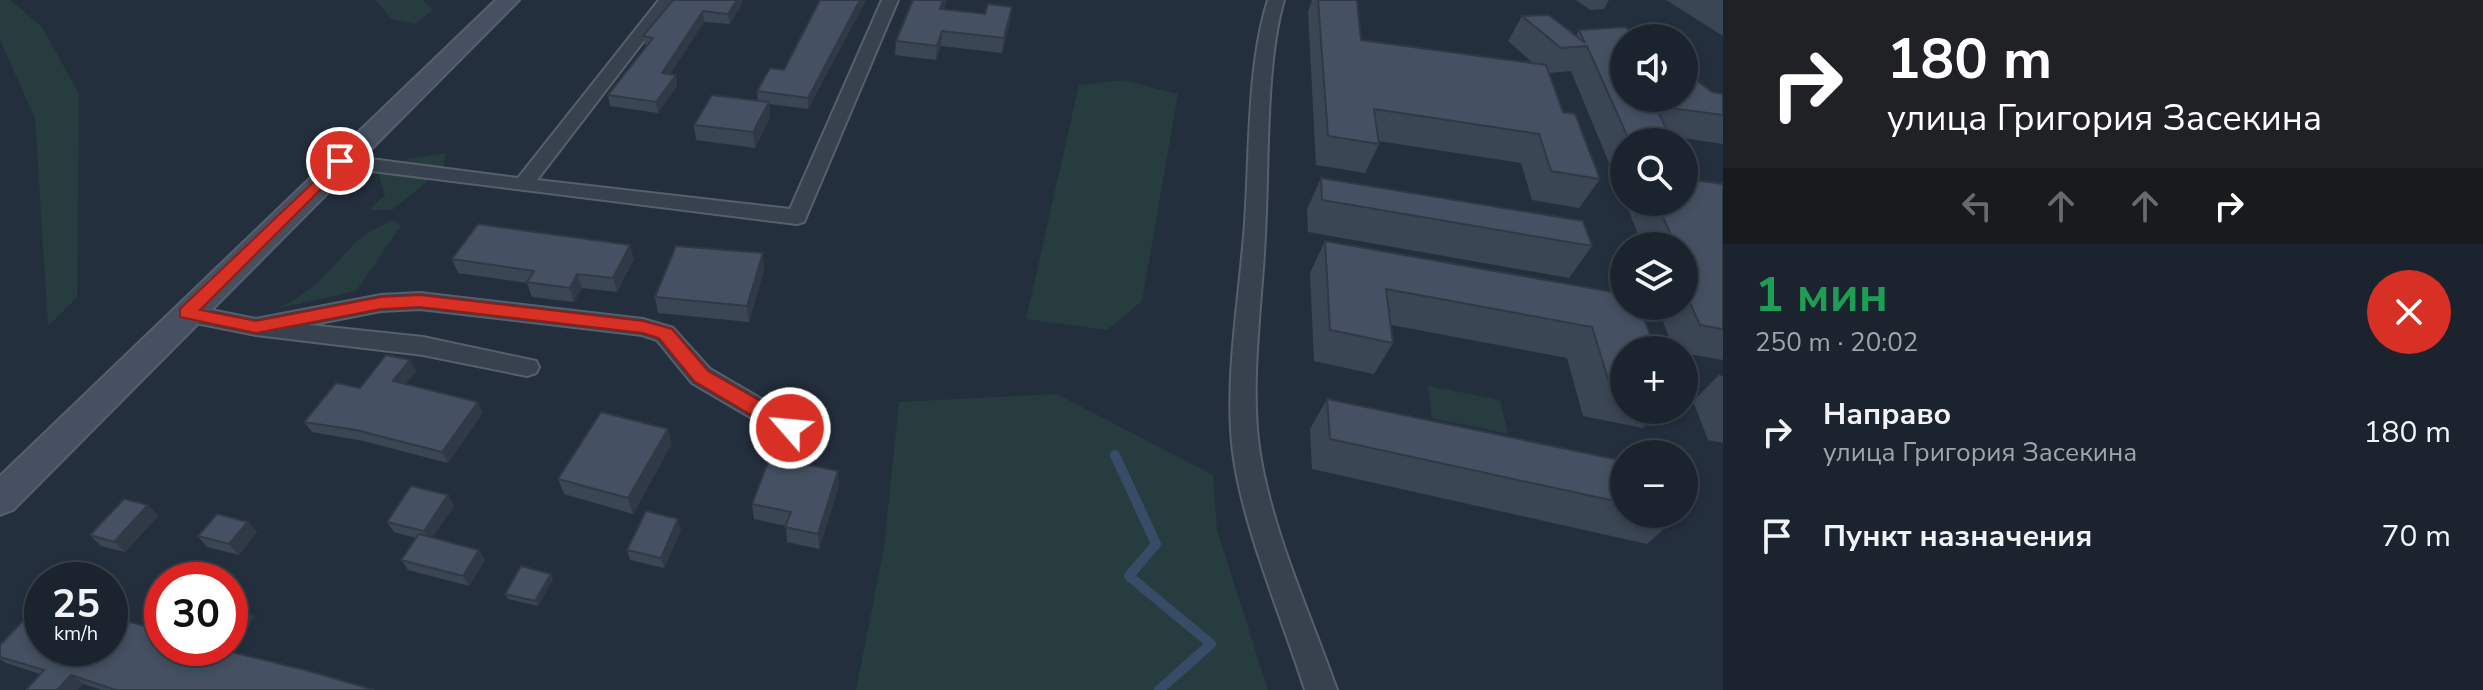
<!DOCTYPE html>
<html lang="ru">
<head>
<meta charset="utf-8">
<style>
	body { margin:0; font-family:"Nunito Sans",sans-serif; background:#242b36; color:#f1f3f6; height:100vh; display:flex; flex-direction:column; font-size:30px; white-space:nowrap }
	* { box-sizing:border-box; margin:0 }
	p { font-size:26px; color:#a0a4aa }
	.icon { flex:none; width:44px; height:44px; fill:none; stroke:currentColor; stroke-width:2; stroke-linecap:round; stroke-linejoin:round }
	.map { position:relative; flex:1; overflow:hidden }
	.side { display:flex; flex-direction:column; background:#1b232e; width:760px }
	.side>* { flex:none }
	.guide { background:#202124; color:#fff; overflow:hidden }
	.fabs { position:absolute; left:1610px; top:24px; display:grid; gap:16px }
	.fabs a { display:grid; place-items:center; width:88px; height:88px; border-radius:50%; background:#1b232e; box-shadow:0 4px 12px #0003,0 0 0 2px #39404a; font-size:40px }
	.speed { position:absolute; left:24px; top:562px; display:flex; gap:16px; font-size:40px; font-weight:700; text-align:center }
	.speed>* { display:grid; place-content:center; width:104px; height:104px; border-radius:50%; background:#1b232e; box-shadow:0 4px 12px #0003,0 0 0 2px #39404a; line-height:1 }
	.speed small { font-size:20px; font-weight:400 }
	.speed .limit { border:12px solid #d22; background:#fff; color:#111 }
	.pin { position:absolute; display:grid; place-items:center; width:68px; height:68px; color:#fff; margin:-34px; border:4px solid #fff; border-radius:50%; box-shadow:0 2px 8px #0007 }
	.me { position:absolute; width:88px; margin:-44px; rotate:297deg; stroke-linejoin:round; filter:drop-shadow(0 0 6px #0008) }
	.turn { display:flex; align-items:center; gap:28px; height:168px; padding:0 32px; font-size:36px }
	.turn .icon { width:104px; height:104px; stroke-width:2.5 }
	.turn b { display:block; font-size:56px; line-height:68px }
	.lanes { display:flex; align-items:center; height:76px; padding:0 32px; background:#0003; justify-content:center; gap:40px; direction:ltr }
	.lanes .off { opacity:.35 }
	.round { display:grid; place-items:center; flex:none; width:84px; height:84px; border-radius:42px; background:#242b36 }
	.overview { display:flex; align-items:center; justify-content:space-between; height:136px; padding:0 32px }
	h1 { font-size:48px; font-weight:700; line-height:60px; color:#1e9e55 }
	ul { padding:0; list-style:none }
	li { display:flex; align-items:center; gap:24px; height:104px; padding:0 32px }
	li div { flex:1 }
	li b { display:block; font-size:30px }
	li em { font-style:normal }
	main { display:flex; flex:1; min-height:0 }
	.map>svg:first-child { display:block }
</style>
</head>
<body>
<main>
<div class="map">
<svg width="1723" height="690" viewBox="0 0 1723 690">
	<rect width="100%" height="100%" fill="#242f3e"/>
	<path fill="#263c3f" d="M0,0H10L42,27L79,94L77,297L48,326L35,118L0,40Z
		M375,0H422L433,10L415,24L392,19Z
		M1123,80L1178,94L1142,301L1107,330L1026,319L1079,85Z
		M445,153L444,168L392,210H369L385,195L378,172L408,159Z
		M392,220L401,226L356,291L279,308C316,290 328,271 355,243C364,233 380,227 392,220Z
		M1428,386L1500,400L1508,434L1432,418Z
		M1057,394L1213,475L1217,530L1268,690H856L884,548L899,402Z"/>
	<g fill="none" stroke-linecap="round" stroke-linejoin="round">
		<path stroke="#394c67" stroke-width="10" d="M1115,455L1156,544L1129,576L1211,644L1159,690"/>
		<g stroke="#565f6c" stroke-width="4">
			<path id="street" d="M659,0H675L537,180L790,209L882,0H898L804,222L797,224L340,167L330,161L340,155L518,178Z
				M1268,0H1284C1265,65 1269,166 1265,235C1262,304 1249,387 1260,454C1273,534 1310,613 1337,690H1305C1282,618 1242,525 1233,452C1224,380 1240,295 1245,223C1250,152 1247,66 1268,0Z
				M420,293L643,319L673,328L710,369L799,421L803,428L799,435L790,438L781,435L692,383L657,340L642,335L420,309L381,311L309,325L423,337L536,361L539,367L536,373L527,376L423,355L256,335L186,321L174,313L186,305L256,319L381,295Z"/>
		</g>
		<g stroke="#565f6c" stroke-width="4">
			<path id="secondary" d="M496,0H519L13,510L0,515V476Z"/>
		</g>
		<use href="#street" fill="#38414e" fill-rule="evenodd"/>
		<use href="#secondary" fill="#465061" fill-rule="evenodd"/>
	</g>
	<path fill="#3b4654" d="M673,0L742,4L730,24L704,22L670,74L676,75L677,86L658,113L610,106L608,95L646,47L643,36Z
		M820,0H866L808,109L769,104L770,118L755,148L696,140L694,125L758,101L757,91L784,70Z
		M1312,0H1357L1361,40L1534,64L1508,41L1522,16L1576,36L1579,30L1712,92L1723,94V144L1670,136L1673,142H1624V199L1571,71L1549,73L1563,112L1600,179L1579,208L1532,200L1521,163L1378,141L1379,144L1365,173L1316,165L1308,12Z
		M1576,0H1609L1604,9L1590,10Z
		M1666,0H1723V36Z
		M944,10L1010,21L1002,53L941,46L936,60L895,55L896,41Z
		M1321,178L1592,246L1569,278L1308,232L1307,209Z
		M1692,180L1723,184V360L1684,353V350H1674L1657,306H1684V246H1643L1625,202H1684Z
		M1325,241L1624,294V410H1660L1643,428L1583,416L1567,358L1391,325L1393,343L1374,374L1314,361L1310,273Z
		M452,259H634L617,292L582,288L574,302L532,297L527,283L458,273Z
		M764,270L749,322L658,313L655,297Z
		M410,360L416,371L405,384L483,413L448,463L363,441L312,432L304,422Z
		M1719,375L1723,376V443L1708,440L1693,401Z
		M1327,399L1624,461V514L1680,515L1647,544L1312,469L1310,429Z
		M668,429L671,445L633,514L564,494L558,479Z
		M839,486L819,549L787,542L786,526L754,519L752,504Z
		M448,495L454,506L432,538L485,560L469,586L408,570L401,560L416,538L394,532L387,522Z
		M148,505L158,516L125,552L101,546L90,535Z
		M248,522L257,532L239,555L207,547L198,536Z
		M681,530L664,568L630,560L627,550Z
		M553,579L538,606L508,599L505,594Z
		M244,607L254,617L233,652L374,690H102L84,684L40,674L6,663L0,659V645L230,648Z"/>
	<path fill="#303945" d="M737,0H742V4L730,24L728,14Z
		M860,0H866L808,109V98Z
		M943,0H947L939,23L940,9Z
		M1012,7L1010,21L1002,53L1004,38Z
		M703,11L704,22L664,84L662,73Z
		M942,31L941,46L936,60L937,46Z
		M676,75L677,86L658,113L656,102Z
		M769,102L770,118L755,148L753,132Z
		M630,245L634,259L617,292L613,278Z
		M763,253L764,270L749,322L747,306Z
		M577,274L582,288L574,302L570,288Z
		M410,360L416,371L399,392L393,381Z
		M478,402L483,413L448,463L442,452Z
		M668,429L671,445L633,514L628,498Z
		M838,471L839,486L819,549L818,534Z
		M448,495L454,506L430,541L424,531Z
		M148,505L158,516L125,552L114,542Z
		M678,519L681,530L664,568L661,558Z
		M248,522L257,532L239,555L229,544Z
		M479,550L485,560L469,586L463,576Z
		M551,574L553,579L538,606L535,601Z
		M244,607L254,617L230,658L219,649L230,648V631Z
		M71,675L84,684L78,690H57Z"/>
	<path fill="#455162" stroke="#303945" stroke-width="2" d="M673,0H737L728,14L703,11L662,73L676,75L656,102L608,95L653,38L643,36Z
		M820,0H860L808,98L757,91L770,68L784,70Z
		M913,0H943L940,9L985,14L988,4L1012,7L1004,38L942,31L937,46L896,41Z
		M1318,0H1357L1361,40L1546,65L1563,112L1575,114L1600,179L1551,171L1539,134L1374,109L1379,144L1328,136Z
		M1549,15L1585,43L1579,30L1625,27L1639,38H1624V98H1684V71L1712,92L1723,94V115L1655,106L1673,142H1630L1587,46L1561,48L1522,16Z
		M712,95L769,102L753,132L694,125Z
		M1684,163L1692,180L1723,184V329L1700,325L1684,290V246H1665L1659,233L1671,235L1656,202H1684Z
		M1321,178L1583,221L1592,246L1322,200Z
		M478,224L630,245L613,278L577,274L570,288L527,282L534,271L452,259Z
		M1325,241L1624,294V306H1639L1656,350H1624V388L1610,385L1592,327L1386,289L1393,343L1330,330Z
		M676,246L763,253L747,306L655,297Z
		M386,355L410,360L393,381L478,402L442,452L356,430L304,422L336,383L360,388Z
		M1327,399L1624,461V503L1330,439Z
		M601,412L668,429L628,498L558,479Z
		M770,457L838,471L818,534L785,527L791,512L752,504Z
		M411,486L448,495L424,531L387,522Z
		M124,499L148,505L114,542L90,535Z
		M646,511L678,519L661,558L627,550Z
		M217,514L248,522L229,544L198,536Z
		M419,534L479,550L463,576L401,560Z
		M521,566L551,574L535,601L505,594Z
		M42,601V648H110V616L162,631V648H220L219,649L309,671L374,690H116L71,675L57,690H26L44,670L0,657V645Z
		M244,607L230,631V611Z"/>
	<path fill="#d93025" stroke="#8d1f18" stroke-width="2" d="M340,157L346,158V164L200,310L256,321L381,297L420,295L643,321L672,329L708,371L797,422L800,428L797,434H783L694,381L659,338L643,333L420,307L381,309L256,333L180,317V309Z"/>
</svg>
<div class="fabs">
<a><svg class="icon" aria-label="sound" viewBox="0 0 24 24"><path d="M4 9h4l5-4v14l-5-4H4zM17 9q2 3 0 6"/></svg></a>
<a><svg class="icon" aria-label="search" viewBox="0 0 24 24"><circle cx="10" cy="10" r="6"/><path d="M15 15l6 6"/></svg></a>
<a><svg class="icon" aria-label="layers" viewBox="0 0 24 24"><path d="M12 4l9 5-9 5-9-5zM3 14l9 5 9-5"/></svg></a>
<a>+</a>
<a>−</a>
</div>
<div class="speed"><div>25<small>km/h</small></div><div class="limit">30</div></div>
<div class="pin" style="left:340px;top:161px;background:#d93025"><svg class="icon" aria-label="arrive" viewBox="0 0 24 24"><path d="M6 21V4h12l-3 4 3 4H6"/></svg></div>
<svg class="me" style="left:790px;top:428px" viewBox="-20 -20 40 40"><circle r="17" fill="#d93025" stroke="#fff" stroke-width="3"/><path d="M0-11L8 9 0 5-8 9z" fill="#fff"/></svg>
</div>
<section class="side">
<div class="guide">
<div class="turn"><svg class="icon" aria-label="right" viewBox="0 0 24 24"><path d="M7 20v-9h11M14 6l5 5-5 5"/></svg><div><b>180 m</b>улица Григория Засекина</div></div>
<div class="lanes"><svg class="icon off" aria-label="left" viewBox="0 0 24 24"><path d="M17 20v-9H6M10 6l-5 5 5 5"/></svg><svg class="icon off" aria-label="ahead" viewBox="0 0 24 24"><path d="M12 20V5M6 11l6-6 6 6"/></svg><svg class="icon off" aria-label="ahead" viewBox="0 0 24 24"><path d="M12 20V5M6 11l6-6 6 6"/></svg><svg class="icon" aria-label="right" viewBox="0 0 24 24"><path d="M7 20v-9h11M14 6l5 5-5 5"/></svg></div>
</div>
<div class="overview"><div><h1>1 мин</h1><p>250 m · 20:02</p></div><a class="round" style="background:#d93025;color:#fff"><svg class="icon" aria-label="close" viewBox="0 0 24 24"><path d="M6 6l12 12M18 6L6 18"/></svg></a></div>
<ul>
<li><svg class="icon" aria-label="right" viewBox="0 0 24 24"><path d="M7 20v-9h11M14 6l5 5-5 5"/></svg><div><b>Направо</b><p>улица Григория Засекина</p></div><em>180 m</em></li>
<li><svg class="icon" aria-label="arrive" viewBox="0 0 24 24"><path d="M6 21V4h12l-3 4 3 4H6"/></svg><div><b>Пункт назначения</b></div><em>70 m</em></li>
</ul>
</section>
</main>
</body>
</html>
